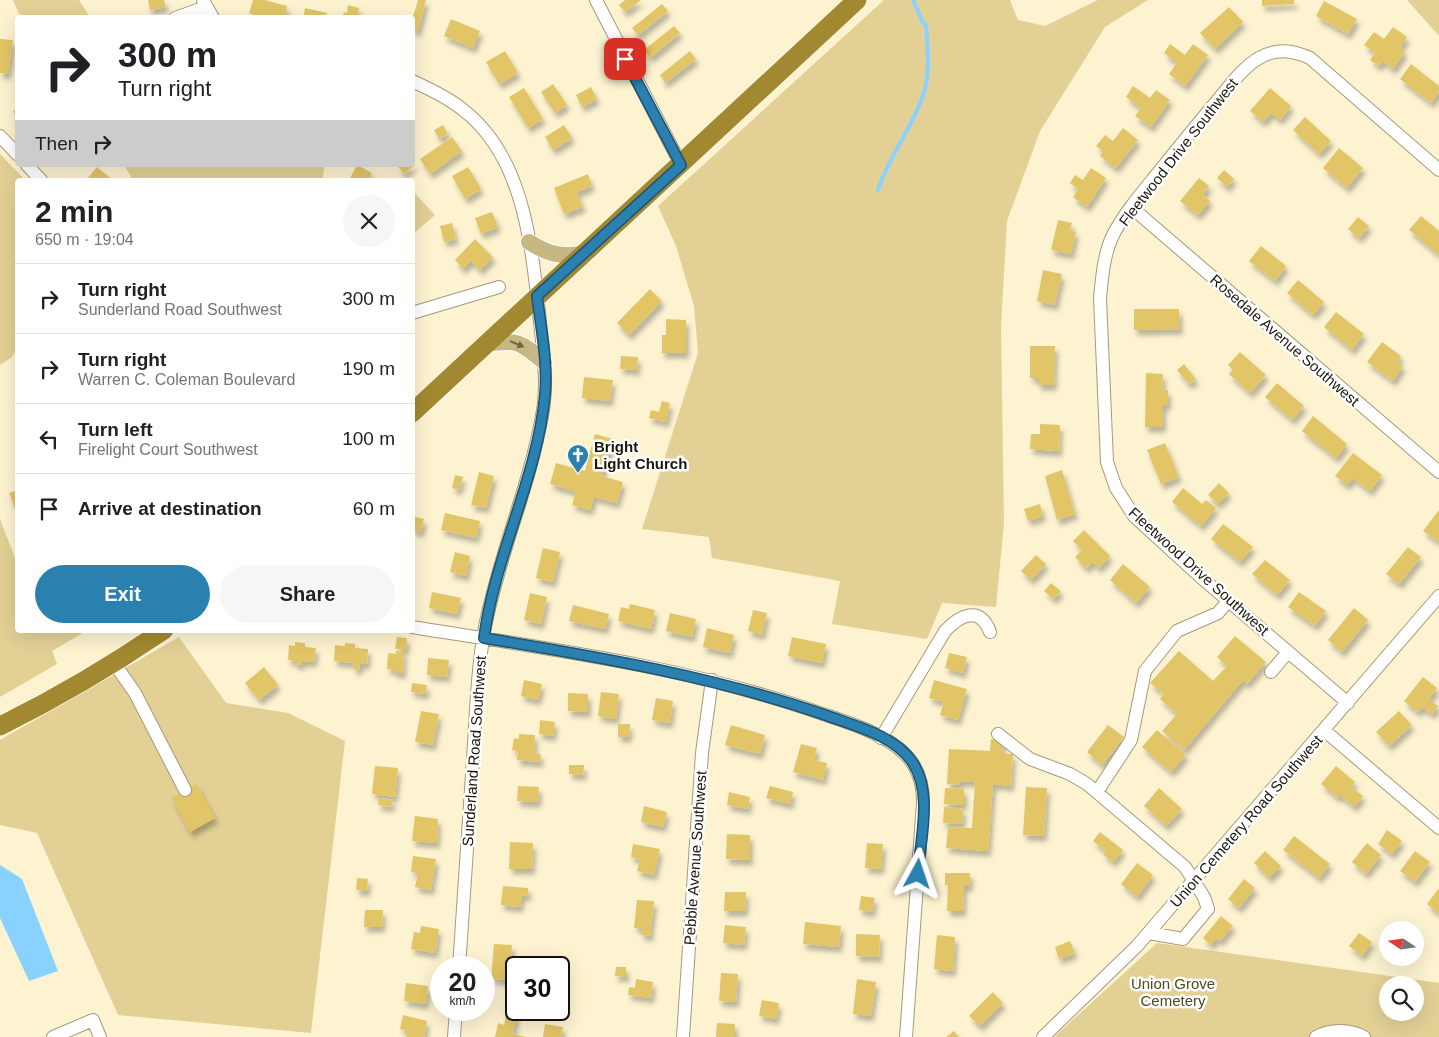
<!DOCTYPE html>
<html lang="en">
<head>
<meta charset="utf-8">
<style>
	body { margin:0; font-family:Arial,sans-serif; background:#f6f6f6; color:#202124; height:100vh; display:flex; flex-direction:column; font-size:19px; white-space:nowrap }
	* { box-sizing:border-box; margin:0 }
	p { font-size:16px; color:#757577 }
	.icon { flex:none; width:28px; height:28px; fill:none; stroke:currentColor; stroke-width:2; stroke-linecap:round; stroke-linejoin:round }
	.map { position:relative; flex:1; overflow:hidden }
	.sheet { position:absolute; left:15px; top:178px; width:400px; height:455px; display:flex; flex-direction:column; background:#fff; border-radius:5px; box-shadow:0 5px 20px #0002 }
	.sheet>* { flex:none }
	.guide { position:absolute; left:15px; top:15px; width:400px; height:152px; border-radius:5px; box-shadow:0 5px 20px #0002; background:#fff; color:#202124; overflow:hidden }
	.needle { width:32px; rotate:283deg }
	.controls { position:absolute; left:1379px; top:921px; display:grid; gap:10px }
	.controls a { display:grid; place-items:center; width:45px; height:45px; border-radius:50%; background:#fff; box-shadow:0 5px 20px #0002; font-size:25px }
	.speed { position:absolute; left:430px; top:956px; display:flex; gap:10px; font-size:25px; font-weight:700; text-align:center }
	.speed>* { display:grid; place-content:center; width:65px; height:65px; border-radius:50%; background:#fff; box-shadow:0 5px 20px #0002; line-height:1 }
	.speed small { font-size:12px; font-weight:400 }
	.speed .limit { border:2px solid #111; border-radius:8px; background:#fff; color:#111 }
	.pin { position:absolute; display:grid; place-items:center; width:42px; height:42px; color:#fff; margin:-21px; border-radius:10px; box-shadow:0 2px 8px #0006 }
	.me { position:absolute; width:55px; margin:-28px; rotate:5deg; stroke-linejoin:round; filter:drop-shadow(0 0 4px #0008) }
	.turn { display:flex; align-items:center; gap:18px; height:105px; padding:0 20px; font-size:22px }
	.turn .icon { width:65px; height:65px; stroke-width:2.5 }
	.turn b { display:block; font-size:35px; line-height:42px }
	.then { display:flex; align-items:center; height:48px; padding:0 20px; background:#0003; gap:10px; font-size:19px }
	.round { display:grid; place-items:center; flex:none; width:52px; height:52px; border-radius:26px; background:#f6f6f6 }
	.head { display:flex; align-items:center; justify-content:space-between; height:85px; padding:0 20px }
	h1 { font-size:30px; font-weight:700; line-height:38px }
	.button { display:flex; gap:10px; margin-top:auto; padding:10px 20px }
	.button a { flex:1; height:58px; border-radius:30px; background:#2a81b0; color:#fff; font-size:20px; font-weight:700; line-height:58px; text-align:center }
	.button a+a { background:#f6f6f6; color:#202124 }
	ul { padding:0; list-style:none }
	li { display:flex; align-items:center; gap:15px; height:70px; padding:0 20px; border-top:1px solid #e0e0e0 }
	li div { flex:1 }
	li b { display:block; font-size:19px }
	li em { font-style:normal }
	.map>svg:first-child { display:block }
</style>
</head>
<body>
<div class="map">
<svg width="1439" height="1037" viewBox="0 0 1439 1037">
	<defs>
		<filter id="shadow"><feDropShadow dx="3" dy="5.5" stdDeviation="2.5" flood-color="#0004"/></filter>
	</defs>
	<rect width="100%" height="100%" fill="#fdf3d1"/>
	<path fill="#e2d095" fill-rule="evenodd" d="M13,0H79L90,17H27L19,14Z
		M884,0H1010L1018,20L1045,26L1098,0H1148L1105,27L1040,131L1007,221L1001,326L1004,523L996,607L942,603L927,639L832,624L840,581L712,558L709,537L642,529L698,353L694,306L676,246L658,206Z
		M1407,0H1439V36Z
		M0,154L25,180H18L17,349L12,357L0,365Z
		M124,165H325L322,180H133Z
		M412,190L435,215L413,234H412Z
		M0,519L17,563L18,630H88L52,651L57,664L0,697Z
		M179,637L226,703L288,713L345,741L311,1033L118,1015L37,833L0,825V740Z
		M1157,943L1439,983V1037H1054ZM1388,985H1415V1012H1388Z"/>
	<path fill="#89d2ff" d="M0,865L22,879L58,971L29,981L0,918Z"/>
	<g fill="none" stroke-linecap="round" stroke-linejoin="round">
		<path stroke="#89d2ff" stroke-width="4" d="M878,190C888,159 909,132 921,101C931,76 928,51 926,25L923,23L913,0"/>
	</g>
	<path fill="#e2c566" filter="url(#shadow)" d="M148,0H164L166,7L150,10Z
		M253,0H265L287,6L284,18H261L249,13Z
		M418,0H426L418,31L412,30V20Z
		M625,0H641L625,12L619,5Z
		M1262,0H1294V4L1262,6Z
		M1324,1L1357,19L1348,34L1316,16Z
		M662,4L668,11L638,35L632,28Z
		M348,5L359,8L357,18H342L344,12L347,13Z
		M1229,7L1243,22L1215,49L1200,33Z
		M305,8L327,13L326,18H303Z
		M451,19L480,31L473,48L444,36Z
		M674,26L680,33L650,58L644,50Z
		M1393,27L1407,37L1400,48L1405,52L1393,69L1383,61L1379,66L1370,60L1375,53L1364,45L1374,32L1384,39Z
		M0,39L13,40L8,74L0,73Z
		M1170,44L1185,55L1193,44L1208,55L1185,86L1169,74L1177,63L1164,53Z
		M505,51L518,73L499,84L486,62Z
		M690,51L696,59L665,83L660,75Z
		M1411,64L1439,86V92L1431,103L1400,79Z
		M553,84L567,105L555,113L541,92Z
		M1133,86L1150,98L1156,90L1170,100L1151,127L1135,116L1141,108L1126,97Z
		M591,87L597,99L582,107L576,95Z
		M524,88L543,119L528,128L509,97Z
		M1270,88L1291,106L1280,120L1271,113L1263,122L1250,111Z
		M18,108V120L13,111Z
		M1305,117L1331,141L1319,154L1293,130Z
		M443,125L448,134L439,139L434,130Z
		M564,125L572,138L553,150L545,137Z
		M1123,128L1138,140L1116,168L1100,156L1103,151L1096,146L1105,135L1113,141Z
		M452,137L462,151L430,174L420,159Z
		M1339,148L1363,168L1347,188L1323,168Z
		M412,162L415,165L404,174L397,165H412Z
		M357,165L372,173L368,180H349Z
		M97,167L110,178L108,180H86Z
		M468,167L481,189L465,199L452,176Z
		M1091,168L1106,178L1087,207L1073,197L1078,189L1070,183L1075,175L1083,180Z
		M1224,170L1234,179L1227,187L1217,178Z
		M588,174L592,186L577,192L583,207L564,214L554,188Z
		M1199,178L1209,186L1203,194L1210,201L1198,215L1180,201Z
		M492,212L498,227L481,234L475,218Z
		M1421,216L1439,231V255L1409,230Z
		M1358,217L1369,226L1359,238L1348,229Z
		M1058,220L1072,223L1070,230L1076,232L1071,254L1051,250Z
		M452,223L456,239L444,242L440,226Z
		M475,239L493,257L480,270L471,261L463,269L455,260Z
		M1261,246L1286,266L1275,281L1249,261Z
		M1043,270L1062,274L1055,305L1037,301Z
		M1298,280L1324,302L1313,315L1287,293Z
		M650,289L662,301L629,335L617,323Z
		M1134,309H1179L1180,329L1134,330Z
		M1336,312L1364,334L1352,350L1324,327Z
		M666,319L686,320V353H662V335H666Z
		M1382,342L1401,356L1397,362L1403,366L1393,381L1367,362Z
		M1030,346H1055L1054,385H1038V378H1030Z
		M1240,352L1266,375L1250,393L1229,374L1233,370L1228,365Z
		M621,356L638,357L637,370L620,369Z
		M1184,364L1196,379L1189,384L1177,370Z
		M1146,373L1163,374L1162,390H1168V405H1163V427H1145Z
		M584,377L613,380L610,401L582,398Z
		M1277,383L1304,406L1292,420L1265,397Z
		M662,401L670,403L666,422L649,418L651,410L659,412Z
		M1313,416L1347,444L1336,458L1302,431Z
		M1040,424L1060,425L1059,451L1030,449L1031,434H1040Z
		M595,434L613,439L602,476L623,482L617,503L594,497L590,510L572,505L576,492L550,484L556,463L585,471Z
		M1165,443L1179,477L1161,484L1147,450Z
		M1353,453L1382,475L1370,491L1353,478L1347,485L1335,476Z
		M1062,470L1075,514L1057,520L1045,476Z
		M479,472L494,476L486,508L471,505Z
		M455,475L463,477L459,490L452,488Z
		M1219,483L1229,493L1218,504L1208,495Z
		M1183,488L1202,504L1206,500L1216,508L1201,526L1172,502Z
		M18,490V514H17L9,493Z
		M1040,504L1043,516L1028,521L1024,509Z
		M1439,510V539L1437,541L1423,531Z
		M445,513L480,521L476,538L441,530Z
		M412,516L424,519L421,532L412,530Z
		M1223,524L1253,547L1240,562L1211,539Z
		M1084,530L1110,556L1099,568L1093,562L1086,568L1075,557L1082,550L1073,541Z
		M1408,547L1421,557L1399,584L1386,574Z
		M543,548L560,552L553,582L536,578Z
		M455,552L470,556L466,576L450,572Z
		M1036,555L1046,564L1031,580L1021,571Z
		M1265,560L1290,580L1277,595L1252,574Z
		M1123,564L1150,587L1136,603L1110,580Z
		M1051,583L1061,591L1054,599L1044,591Z
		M432,592L461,598L457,614L429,608Z
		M1299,592L1326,611L1315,626L1288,607Z
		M530,593L547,597L541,624L524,620Z
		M630,604L655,610L651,629L618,621L621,607L629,609Z
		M573,605L609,614L605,629L569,621Z
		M1354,608L1368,620L1342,652L1328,640Z
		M753,610L767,613L762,635L748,631Z
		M670,613L696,619L692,637L666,631Z
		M707,628L734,635L730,653L703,647Z
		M1235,636L1266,662L1247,684L1243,680L1184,750L1162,731L1177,714L1160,699L1164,694L1150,683L1179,651L1213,681L1227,666L1217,657Z
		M397,637L407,638L406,650L395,649Z
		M792,637L826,644L822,663L788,656Z
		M295,642L305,643V647L316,648L314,662L302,661V665L295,664V661L288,660L289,645L295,646Z
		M345,643L355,644V648L368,649L367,664H360L359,670L353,669L354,663L334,661L335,645L345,646Z
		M396,651L404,652L403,673H395V670L387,669L388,653L396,654Z
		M949,653L967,657L963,673L945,668Z
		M428,658L449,660L447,677L427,675Z
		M264,667L278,685L259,700L245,683Z
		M1423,677L1437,688L1429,699L1438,706L1432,714L1422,707L1418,712L1404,701Z
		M524,680L542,684L538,700L521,696Z
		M934,680L967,689L958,720L940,715L944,702L929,698Z
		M412,683L427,685L426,694L411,692Z
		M601,692L619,694L616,719L598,716Z
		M568,693L588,694V712L568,711Z
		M656,698L673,701L670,723L652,720Z
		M421,711L439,714L433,745L415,742Z
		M1399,711L1412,725L1389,746L1376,732Z
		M540,720L555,722L553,736L539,734Z
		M618,724H630L629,737H618Z
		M731,725L765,735L760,754L725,745Z
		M1108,725L1124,737L1102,765L1087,752Z
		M1157,730L1186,755L1171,772L1142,747Z
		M519,734L535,735L534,753L541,754L540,762L517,760L518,751L512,750L514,738L519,739Z
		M991,739L1003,740L1002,753L1013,754L1011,786L993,784L988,851L946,848L948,827L972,828L975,782L960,781V785L947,784L949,749L990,751Z
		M801,744L817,748L814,760L827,763L823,780L793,772Z
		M569,765H584L583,775L569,774Z
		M375,766L398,768L395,797L372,794Z
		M1336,766L1355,782L1351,787L1363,796L1354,807L1340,795L1338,798L1321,784Z
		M196,784L215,818L190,832L172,798Z
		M518,786L539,787L538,802L517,801Z
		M770,786L793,792L790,804L766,798Z
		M1026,787L1047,788L1044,836L1023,835Z
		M945,788L964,789V805L944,804Z
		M1159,788L1182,809L1166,826L1144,806Z
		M729,792L750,797L748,809L727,805Z
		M379,798L393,800L391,807L378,805Z
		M644,806L667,812L663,827L641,822Z
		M944,807L963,809L962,824L943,823Z
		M415,816L438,819L437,843L412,841Z
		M1387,830L1402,841L1392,854L1378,844Z
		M1100,832L1123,850L1113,862L1103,854L1105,851L1093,841Z
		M727,834L750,835V860L726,859Z
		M1294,836L1330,864L1319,878L1283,850Z
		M510,842L533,843L532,869H509Z
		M867,843L883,844L881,869L865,868Z
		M1367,843L1381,855L1366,874L1352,862Z
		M633,844L660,849L654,875L637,871L640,859L631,857Z
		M1265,851L1281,866L1269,878L1254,863Z
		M1415,851L1430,862L1415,882L1400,871Z
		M413,856L436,859L431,890L415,887L418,873L411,872Z
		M1137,863L1153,875L1137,897L1121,884Z
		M945,873H970V886H964L963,911H947L948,885H945Z
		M357,878L368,879L367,891L356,890Z
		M1244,879L1255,888L1239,908L1228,899Z
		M503,886L528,888V896L522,895L520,907L501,905Z
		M1439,888V914L1427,904Z
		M725,892H746L745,911H724Z
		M861,896L875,898L872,912L859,910Z
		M637,900L654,901L650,936L641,935L642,928H634Z
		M365,910H383L382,927H364Z
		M1221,916L1233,926L1220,941L1216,938L1211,945L1203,938Z
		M805,922L841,926L839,947L803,944Z
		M725,925L746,927L744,945L723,943Z
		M421,926L439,929L435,953L411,949L414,932L420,933Z
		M1359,933L1372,942L1362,956L1349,946Z
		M856,934L880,935L879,957L856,956Z
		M937,935L955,937L953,971L934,969Z
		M1070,941L1075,953L1059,959L1055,947Z
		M494,944L512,945L509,980L491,979Z
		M616,967H626V977L615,976Z
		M721,973L738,974L736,1002L719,1001Z
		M636,979L653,982L651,998L628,995L629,987L635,988Z
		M857,979L876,982L871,1016L853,1014Z
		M406,983L428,986L426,1004L404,1001Z
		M993,992L1003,1003L980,1026L969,1016Z
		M762,1000L779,1003L776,1019L759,1016Z
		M507,1011L517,1013L513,1034L526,1037H495L498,1023L504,1025Z
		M403,1015L427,1021L424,1037H406L408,1031L400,1029Z
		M717,1023L735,1024V1037H716Z
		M545,1024L563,1027L561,1037H543Z
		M954,1031L959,1037H946Z"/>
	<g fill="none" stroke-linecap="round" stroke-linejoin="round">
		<g stroke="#a49a7b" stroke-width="14">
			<path id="minor" d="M203,0L213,18
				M596,0L681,165
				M175,18L206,7
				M412,81C430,89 447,97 462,109C523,155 531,242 539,312C542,347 549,381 542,416C529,488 499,555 485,627C477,670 476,715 473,759C468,829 464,898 459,968
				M0,136L18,155
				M27,165L41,180
				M1131,207L1439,472
				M412,313L499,287
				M412,627C550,649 689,667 820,713C849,723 884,733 905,754C919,768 923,784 923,802L906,1037
				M114,663L135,693L185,790
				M1271,672L1288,652
				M1348,703L1204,580L1134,516L1116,488L1107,462L1100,298C1102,277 1104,253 1113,235C1124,214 1139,196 1153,179C1174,153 1195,127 1216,102C1229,87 1242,68 1259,58C1276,48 1292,50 1310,58L1439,170
				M1325,731L1439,828
				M998,734L1030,759L1070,774L1087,784L1185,867L1204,897L1208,909L1183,939L1149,933
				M881,738L945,631C960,615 980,605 990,632
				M1097,792L1131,740L1145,671L1177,631L1218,613L1228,601
				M53,1037L93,1020L100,1037
				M454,1037L456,1010
				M683,1037L702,753L712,680
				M1043,1037L1137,946L1439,596
				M1316,1037C1330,1029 1350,1029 1364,1037"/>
		</g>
		<g stroke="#fff" stroke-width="18">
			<path id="major" d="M529,242C548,254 562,258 584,253
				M486,344C517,339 521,342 544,362"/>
		</g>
		<g stroke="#fff" stroke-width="20">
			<path id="highway" d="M412,413L857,0
				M0,726C57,698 111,666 164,630"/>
		</g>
		<use href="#minor" stroke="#fff" stroke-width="12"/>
		<use href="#major" stroke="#c7b883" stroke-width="16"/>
		<use href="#highway" stroke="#a28931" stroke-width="19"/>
	</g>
	<defs><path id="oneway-solid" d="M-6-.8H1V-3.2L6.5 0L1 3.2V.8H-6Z" transform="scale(1.25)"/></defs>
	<use fill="#706746" href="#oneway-solid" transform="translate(517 344) rotate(23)"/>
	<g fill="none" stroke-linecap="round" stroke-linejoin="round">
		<g stroke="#1b5472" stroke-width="12">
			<path id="route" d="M625,59L681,165L537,296C541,328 548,363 545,395C537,479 495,555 484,638C600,657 716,677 828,716C855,726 896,736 913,763C933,794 920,839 918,874"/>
		</g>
		<use href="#route" stroke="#2a81b0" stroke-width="9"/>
	</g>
	<defs>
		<g id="church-pin" transform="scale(1.125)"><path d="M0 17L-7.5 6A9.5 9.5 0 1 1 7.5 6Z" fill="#2a81b0" stroke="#fff"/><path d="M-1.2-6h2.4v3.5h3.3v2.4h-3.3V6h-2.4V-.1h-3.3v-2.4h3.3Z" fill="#fff"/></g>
	</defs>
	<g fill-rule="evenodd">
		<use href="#church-pin" x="578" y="455"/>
	</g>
	<g text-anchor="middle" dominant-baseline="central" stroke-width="5" stroke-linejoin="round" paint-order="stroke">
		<g font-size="15" fill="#1a160a" stroke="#fff">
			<text transform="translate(1178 152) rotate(-52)">Fleetwood Drive Southwest</text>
			<text transform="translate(1285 340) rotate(41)">Rosedale Avenue Southwest</text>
			<text transform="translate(1199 571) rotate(42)">Fleetwood Drive Southwest</text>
			<text transform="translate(474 751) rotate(-86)">Sunderland Road Southwest</text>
			<text transform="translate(1246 821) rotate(-49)">Union Cemetery Road Southwest</text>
			<text transform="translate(695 858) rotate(-86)">Pebble Avenue Southwest</text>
		</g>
		<g font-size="15" font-weight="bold" fill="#1a160a" stroke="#fff" text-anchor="start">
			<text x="594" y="446">Bright<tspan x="594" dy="17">Light Church</tspan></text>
		</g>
		<g font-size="15" fill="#53471f" stroke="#fff">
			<text x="1173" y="983">Union Grove<tspan x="1173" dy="17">Cemetery</tspan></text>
		</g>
	</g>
</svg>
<div class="controls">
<a><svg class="needle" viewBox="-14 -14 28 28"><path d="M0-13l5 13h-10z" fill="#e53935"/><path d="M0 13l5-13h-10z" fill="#757577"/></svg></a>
<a><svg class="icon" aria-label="search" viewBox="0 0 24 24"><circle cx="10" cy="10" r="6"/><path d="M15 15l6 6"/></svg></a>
</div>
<div class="speed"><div>20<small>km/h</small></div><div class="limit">30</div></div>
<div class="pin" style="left:625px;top:59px;background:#d93025"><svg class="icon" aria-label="arrive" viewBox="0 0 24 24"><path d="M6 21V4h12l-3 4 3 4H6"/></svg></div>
<svg class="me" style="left:918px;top:874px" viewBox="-20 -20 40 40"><path d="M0-17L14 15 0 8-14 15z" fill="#2a81b0" stroke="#fff" stroke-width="4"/></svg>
<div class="guide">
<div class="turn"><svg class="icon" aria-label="right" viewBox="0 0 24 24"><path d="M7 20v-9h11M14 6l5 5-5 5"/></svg><div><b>300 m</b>Turn right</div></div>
<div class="then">Then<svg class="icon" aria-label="right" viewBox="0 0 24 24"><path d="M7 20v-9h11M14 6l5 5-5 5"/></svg></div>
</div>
<section class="sheet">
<div class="head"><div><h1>2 min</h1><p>650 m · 19:04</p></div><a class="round"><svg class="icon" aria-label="close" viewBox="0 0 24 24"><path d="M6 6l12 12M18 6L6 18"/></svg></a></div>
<ul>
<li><svg class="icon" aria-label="right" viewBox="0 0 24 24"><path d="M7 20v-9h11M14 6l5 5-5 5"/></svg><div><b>Turn right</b><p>Sunderland Road Southwest</p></div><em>300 m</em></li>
<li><svg class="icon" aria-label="right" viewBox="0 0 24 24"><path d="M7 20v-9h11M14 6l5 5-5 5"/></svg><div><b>Turn right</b><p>Warren C. Coleman Boulevard</p></div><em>190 m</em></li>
<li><svg class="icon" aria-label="left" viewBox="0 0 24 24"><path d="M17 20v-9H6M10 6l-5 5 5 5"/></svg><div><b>Turn left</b><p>Firelight Court Southwest</p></div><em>100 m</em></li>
<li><svg class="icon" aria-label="arrive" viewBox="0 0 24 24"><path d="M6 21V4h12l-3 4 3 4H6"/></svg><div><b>Arrive at destination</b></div><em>60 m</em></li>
</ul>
<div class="button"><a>Exit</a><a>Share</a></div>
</section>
</div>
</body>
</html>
